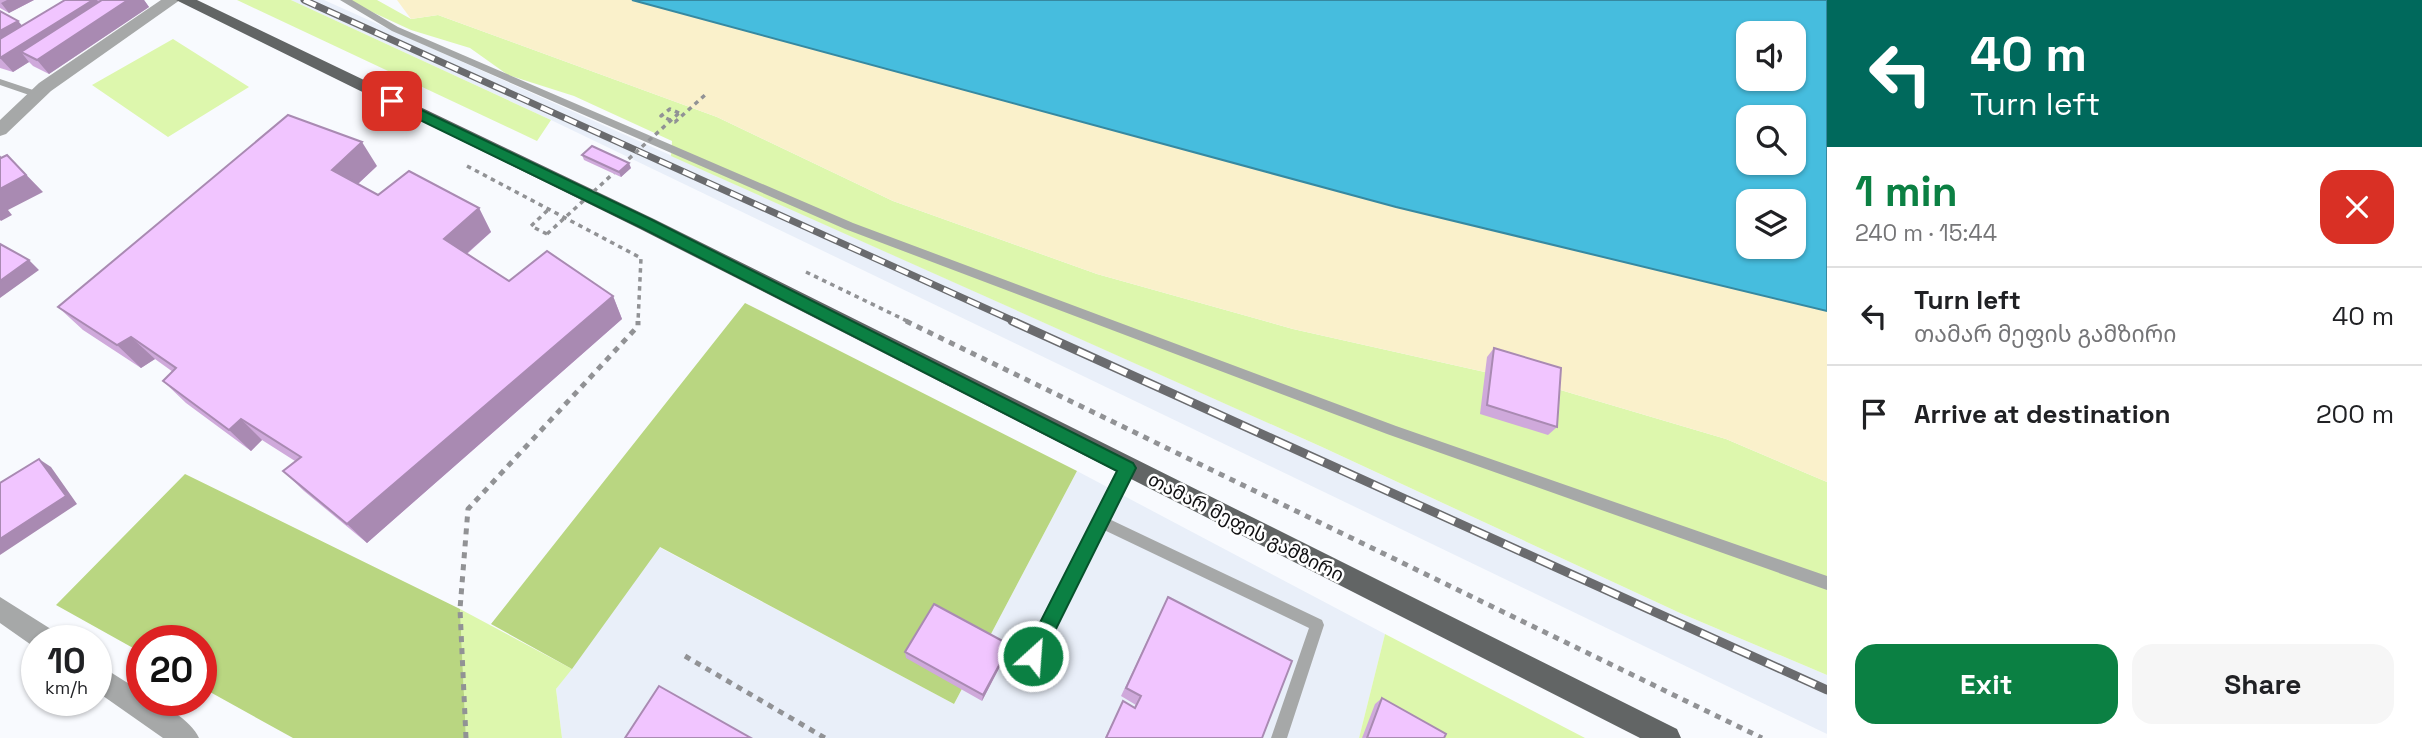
<!DOCTYPE html>
<html lang="en">
<head>
<meta charset="utf-8">
<style>
	body { margin:0; font-family:"Space Grotesk","Noto Sans Georgian",sans-serif; background:#f6f6f6; color:#202124; height:100vh; display:flex; flex-direction:column; font-size:26px; white-space:nowrap }
	* { box-sizing:border-box; margin:0 }
	p { font-size:23px; color:#757577 }
	.icon { flex:none; width:38px; height:38px; fill:none; stroke:currentColor; stroke-width:2; stroke-linecap:round; stroke-linejoin:round }
	.map { position:relative; flex:1; overflow:hidden }
	.panel { display:flex; flex-direction:column; background:#fff; width:595px }
	.panel>* { flex:none }
	.guide { background:#00695c; color:#fff; overflow:hidden }
	.tools { position:absolute; left:1736px; top:21px; display:grid; gap:14px }
	.tools a { display:grid; place-items:center; width:70px; height:70px; border-radius:14px; background:#fff; box-shadow:0 2px 5px #0004; font-size:35px }
	.speed { position:absolute; left:21px; top:625px; display:flex; gap:14px; font-size:35px; font-weight:700; text-align:center }
	.speed>* { display:grid; place-content:center; width:91px; height:91px; border-radius:50%; background:#fff; box-shadow:0 2px 5px #0004; line-height:1 }
	.speed small { font-size:18px; font-weight:400 }
	.speed .limit { border:10px solid #d22; background:#fff; color:#111 }
	.pin { position:absolute; display:grid; place-items:center; width:60px; height:60px; color:#fff; margin:-30px; border-radius:14px; box-shadow:0 4px 10px #0006 }
	.me { position:absolute; width:77px; margin:-38px; rotate:26deg; stroke-linejoin:round; filter:drop-shadow(0 0 5px #0008) }
	.turn { display:flex; align-items:center; gap:24px; height:147px; padding:0 28px; font-size:32px }
	.turn .icon { width:91px; height:91px; stroke-width:2.5 }
	.turn b { display:block; font-size:49px; line-height:60px }
	.round { display:grid; place-items:center; flex:none; width:74px; height:74px; border-radius:21px; background:#f6f6f6 }
	.head { display:flex; align-items:center; justify-content:space-between; height:119px; padding:0 28px }
	h1 { font-size:42px; font-weight:700; line-height:52px; color:#0b8043 }
	.button { display:flex; gap:14px; margin-top:auto; padding:14px 28px }
	.button a { flex:1; height:80px; border-radius:21px; background:#0b8043; color:#fff; font-size:28px; font-weight:700; line-height:80px; text-align:center }
	.button a+a { background:#f6f6f6; color:#202124 }
	ul { padding:0; list-style:none }
	li { display:flex; align-items:center; gap:21px; height:98px; padding:0 28px; border-top:2px solid #e0e0e0 }
	li div { flex:1 }
	li b { display:block; font-size:26px }
	li em { font-style:normal }
	main { display:flex; flex:1; min-height:0 }
	.map>svg:first-child { display:block }
</style>
</head>
<body>
<main>
<div class="map">
<svg width="1827" height="738" viewBox="0 0 1827 738">
	<rect width="100%" height="100%" fill="#f8fafe"/>
	<path fill="#e9eff9" d="M291,0H324L1322,447L1680,613L1827,675V734L551,120Z
		M1077,471L1385,634L1359,738H562L556,689L659,547L954,704Z"/>
	<path fill="#ddf7ad" d="M237,0H291L551,120L537,141Z
		M346,0H377L411,19L438,15L717,117L893,201L1097,274L1293,329L1547,386L1726,439L1827,482V675L1680,613L1322,447L671,156L672,141L574,96L508,75L470,48L411,30Z
		M173,39L249,87L168,137L92,85Z
		M460,609L572,669L556,689L562,738H466Z
		M1385,634L1585,738H1359Z"/>
	<path fill="#b9d681" d="M745,303L1077,471L954,704L660,547L572,669L491,624Z
		M185,474L460,609L466,738H293L201,687V640H142V653L56,605Z"/>
	<path fill="#faf1cb" d="M397,0H632L1396,207L1827,311V482L1726,439L1547,386L1293,329L1097,274L893,201L717,117L438,15L411,19Z"/>
	<path fill="#46bdde" stroke="#3689a1" stroke-width="2" fill-rule="evenodd" d="M632,0H1827V311L1396,207ZM1748,33H1794V79H1748ZM1748,117H1794V163H1748ZM1748,201H1794V247H1748Z"/>
	<g fill="none" stroke-linecap="round" stroke-linejoin="round">
		<path stroke="#919295" stroke-width="3.5" stroke-dasharray="4.5 4.5" stroke-linecap="butt" d="M679,113L670,109L661,116L675,122L705,95
			M467,166L641,258L638,322
			M547,234L531,226L549,209
			M806,272L909,322"/>
		<path stroke="#919295" stroke-width="5" stroke-dasharray="6 6" stroke-linecap="butt" d="M906,321L1762,738
			M685,656L825,738
			M466,738L460,609L468,509L638,326V321"/>
		<path fill="#a6a8a8" fill-rule="evenodd" d="M340,0H352L398,27L853,223L1396,426L1827,576V590L1387,434L845,229L392,31Z
			M0,79L39,92L40,94L35,97L0,85Z
			M1127,462L1132,464L1134,468L1107,518L1322,620L1324,625L1287,738H1271L1309,628L1102,529L1027,684L1022,686L1017,684L1015,679L1017,674L1122,464Z"/>
		<path fill="#a6a8a8" fill-rule="evenodd" d="M161,0H180L51,91L6,134L0,136V120L39,83Z
			M0,597L54,631L57,640H37V649L0,623Z
			M96,663L142,692V700C160,700 192,721 199,738H163L96,691Z"/>
		<path fill="#626565" fill-rule="evenodd" d="M176,0H197L654,219L1677,729L1681,738H1640L640,229Z"/>
		<g stroke="#6a6b6e" stroke-width="7">
			<path id="rail-far1" d="M304,0L1016,322"/>
		</g>
		<g stroke="#6a6b6e" stroke-width="9">
			<path id="rail" d="M1012,321L1827,690"/>
		</g>
		<use href="#rail-far1" stroke="#fff" stroke-width="4.5" stroke-dasharray="13" stroke-linecap="butt"/>
		<use href="#rail" stroke="#fff" stroke-width="6" stroke-dasharray="18" stroke-linecap="butt"/>
		<path stroke="#919295" stroke-width="3.5" stroke-dasharray="4.5 4.5" stroke-linecap="butt" d="M622,165L679,113
			M547,234L616,171"/>
	</g>
	<path fill="#cfa9db" d="M0,0H34L9,13L0,8Z
		M65,0H144L149,7L49,74L33,66L29,62L13,72L0,68V11L18,21L22,26Z
		M582,155L631,168L621,177L584,160Z
		M377,166L358,184L378,195L479,208L491,232L467,254L509,281L613,296L622,319L367,543L304,491L283,471L295,461L262,440L251,451L186,403L163,381L173,372L155,359L141,368L83,330L58,307Z
		M1494,348L1557,427L1548,435L1480,414L1487,357Z
		M1163,607L1262,738H1105L1123,701L1135,708L1136,705L1121,696Z
		M1010,645L1008,651L982,701L906,658L905,652Z
		M1382,698L1444,738H1362L1375,704Z"/>
	<path fill="#a98ab2" d="M7,0H34L9,13L1,3Z
		M93,0H97L106,12L21,52L29,62L13,72L0,58Z
		M128,0H144L149,7L49,74L37,60Z
		M18,21L27,31L0,46V31Z
		M362,142L377,166L347,194L332,170Z
		M7,155L43,192L8,210L12,215L1,221L0,220V189Z
		M629,163L631,168L621,177L619,172Z
		M479,208L491,232L457,262L444,239Z
		M29,260L39,270L0,298V281Z
		M613,296L622,319L367,543L347,524Z
		M131,337L155,359L141,368L117,345Z
		M241,419L262,440L251,451L229,430Z
		M39,459L51,467L77,504L0,555V539Z
		M1010,645L1008,651L982,701L983,695Z"/>
	<path fill="#f1c5ff" stroke="#a98ab2" stroke-width="2" d="M65,0H93L0,58V39Z
		M102,0H128L37,60L21,52Z
		M0,11L18,21L0,31Z
		M288,115L362,142L332,170L378,195L409,171L479,208L444,239L509,281L547,251L613,296L347,524L283,471L301,457L241,419L229,430L163,381L176,368L131,337L117,345L58,307Z
		M592,146L629,163L619,172L582,155Z
		M7,155L26,175L0,189V157L1,158Z
		M0,244L29,260L0,281Z
		M1494,348L1561,368L1557,427L1487,405Z
		M39,459L66,496L0,539V483Z
		M1168,597L1292,661L1262,738H1106L1123,701L1135,708L1141,696L1126,688Z
		M934,604L1010,645L983,695L905,652Z
		M659,686L751,738H625Z
		M1382,698L1446,734L1444,738H1367Z"/>
	<path fill="#0b8043" stroke="#07532c" stroke-width="2" d="M392,96L652,220L1133,463L1136,468L1039,663L1033,666L1026,663L1023,656L1117,471L642,228L387,104L385,101Z"/>
	<g text-anchor="middle" dominant-baseline="central" stroke-width="5" stroke-linejoin="round" paint-order="stroke">
		<g font-size="19" fill="#101012" stroke="#fff">
			<text transform="translate(1246 527) rotate(27)">თამარ მეფის გამზირი</text>
		</g>
	</g>
</svg>
<div class="tools">
<a><svg class="icon" aria-label="sound" viewBox="0 0 24 24"><path d="M4 9h4l5-4v14l-5-4H4zM17 9q2 3 0 6"/></svg></a>
<a><svg class="icon" aria-label="search" viewBox="0 0 24 24"><circle cx="10" cy="10" r="6"/><path d="M15 15l6 6"/></svg></a>
<a><svg class="icon" aria-label="layers" viewBox="0 0 24 24"><path d="M12 4l9 5-9 5-9-5zM3 14l9 5 9-5"/></svg></a>
</div>
<div class="speed"><div>10<small>km/h</small></div><div class="limit">20</div></div>
<div class="pin" style="left:392px;top:101px;background:#d93025"><svg class="icon" aria-label="arrive" viewBox="0 0 24 24"><path d="M6 21V4h12l-3 4 3 4H6"/></svg></div>
<svg class="me" style="left:1033px;top:656px" viewBox="-20 -20 40 40"><circle r="17" fill="#0b8043" stroke="#fff" stroke-width="3"/><path d="M0-11L8 9 0 5-8 9z" fill="#fff"/></svg>
</div>
<section class="panel">
<div class="guide">
<div class="turn"><svg class="icon" aria-label="left" viewBox="0 0 24 24"><path d="M17 20v-9H6M10 6l-5 5 5 5"/></svg><div><b>40 m</b>Turn left</div></div>
</div>
<div class="head"><div><h1>1 min</h1><p>240 m · 15:44</p></div><a class="round" style="background:#d93025;color:#fff"><svg class="icon" aria-label="close" viewBox="0 0 24 24"><path d="M6 6l12 12M18 6L6 18"/></svg></a></div>
<ul>
<li><svg class="icon" aria-label="left" viewBox="0 0 24 24"><path d="M17 20v-9H6M10 6l-5 5 5 5"/></svg><div><b>Turn left</b><p>თამარ მეფის გამზირი</p></div><em>40 m</em></li>
<li><svg class="icon" aria-label="arrive" viewBox="0 0 24 24"><path d="M6 21V4h12l-3 4 3 4H6"/></svg><div><b>Arrive at destination</b></div><em>200 m</em></li>
</ul>
<div class="button"><a>Exit</a><a>Share</a></div>
</section>
</main>
</body>
</html>
